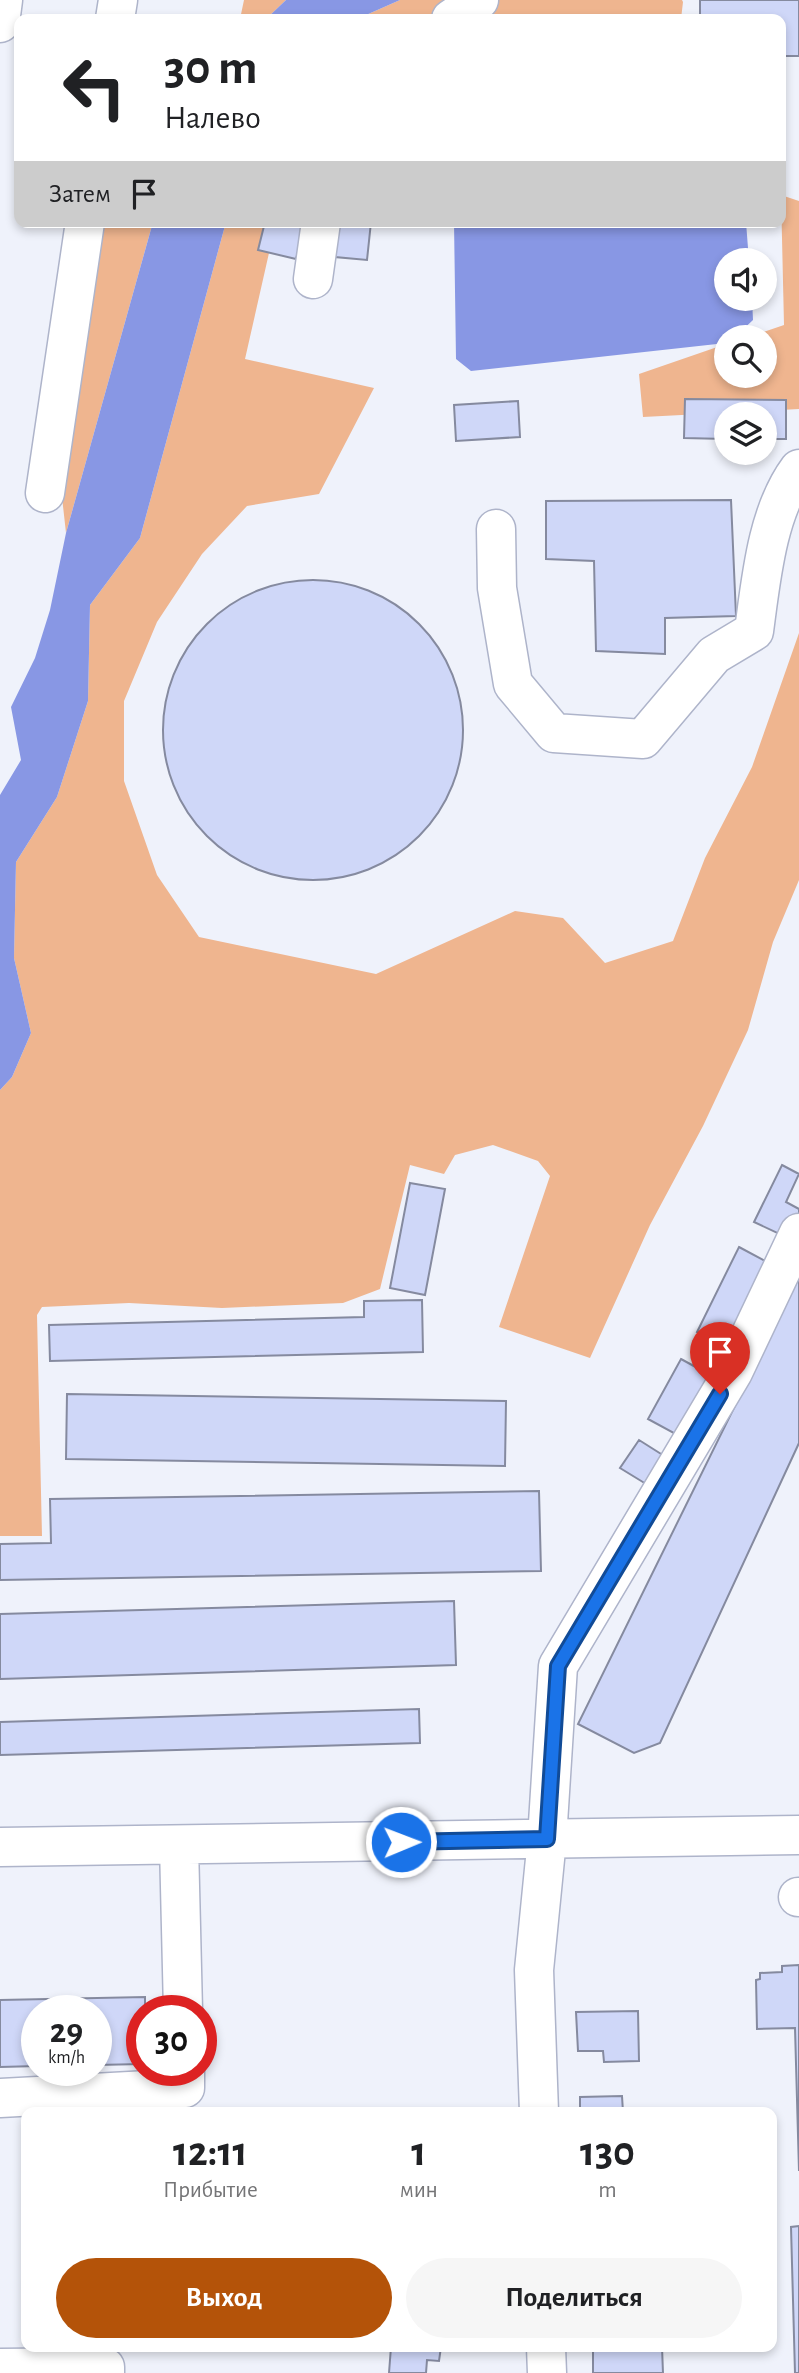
<!DOCTYPE html>
<html lang="ru">
<head>
<meta charset="utf-8">
<style>
	body { margin:0; font-family:"Alegreya Sans",sans-serif; background:#f6f6f6; color:#202124; height:100vh; display:flex; flex-direction:column; font-size:26px; white-space:nowrap }
	* { box-sizing:border-box; margin:0 }
	p { font-size:23px; color:#757577 }
	.icon { flex:none; width:38px; height:38px; fill:none; stroke:currentColor; stroke-width:2; stroke-linecap:round; stroke-linejoin:round }
	.map { position:relative; flex:1; overflow:hidden }
	.sheet { position:absolute; left:21px; top:2107px; width:756px; height:245px; display:flex; flex-direction:column; background:#fff; border-radius:14px; box-shadow:0 4px 10px #0003 }
	.sheet>* { flex:none }
	.top-card { position:absolute; left:14px; top:14px; width:772px; height:214px; border-radius:14px; box-shadow:0 4px 10px #0003; background:#fff; color:#202124; overflow:hidden }
	.controls { position:absolute; left:714px; top:248px; display:grid; gap:14px }
	.controls a { display:grid; place-items:center; width:63px; height:63px; border-radius:50%; background:#fff; box-shadow:0 4px 10px #0003; font-size:35px }
	.speed { position:absolute; left:21px; top:1995px; display:flex; gap:14px; font-size:35px; font-weight:700; text-align:center }
	.speed>* { display:grid; place-content:center; width:91px; height:91px; border-radius:50%; background:#fff; box-shadow:0 4px 10px #0003; line-height:1 }
	.speed small { font-size:18px; font-weight:400 }
	.speed .limit { border:10px solid #d22; background:#fff; color:#111 }
	.pin { position:absolute; display:grid; place-items:center; width:60px; height:60px; color:#fff; margin:-72px -30px; border-radius:50% 50% 50% 0; rotate:-45deg; box-shadow:0 0 7px #0007 }
	.pin .icon { rotate:45deg }
	.me { position:absolute; width:77px; margin:-38px; rotate:89deg; stroke-linejoin:round; filter:drop-shadow(0 0 5px #0008) }
	.turn { display:flex; align-items:center; gap:24px; height:147px; padding:0 35px; font-size:32px }
	.turn .icon { width:91px; height:91px; stroke-width:2.5 }
	.turn b { display:block; font-size:49px; line-height:60px }
	.then { display:flex; align-items:center; height:66px; padding:0 35px; background:#0003; gap:14px; font-size:26px }
	.eta { display:flex; justify-content:space-evenly; align-items:center; height:119px; text-align:center }
	.eta b { font-size:42px; font-weight:700; line-height:49px }
	.primary-button { display:flex; gap:14px; margin-top:auto; padding:14px 35px }
	.primary-button a { flex:1; height:80px; border-radius:42px; background:#b45309; color:#fff; font-size:28px; font-weight:700; line-height:80px; text-align:center }
	.primary-button a+a { background:#f6f6f6; color:#202124 }
	.map>svg:first-child { display:block }
</style>
</head>
<body>
<div class="map">
<svg width="799" height="2373" viewBox="0 0 799 2373">
	<rect width="100%" height="100%" fill="#eff2fb"/>
	<path fill="#efb58f" d="M244,0H286L266,19H240Z
		M400,0H682L683,2L681,19H357Z
		M781,195L799,201V409L643,417L639,374L726,344V376H765V338H746L784,325Z
		M82,222H153L66,533L58,461Z
		M226,222H276L245,359L374,388L319,494L247,506L202,554L157,622L124,701V781L157,875L199,937L376,974L515,911L563,918L605,963L673,941L705,858L752,767L799,633V880L773,942L748,1030L703,1126L650,1225L590,1358L499,1327L550,1176L538,1161L493,1145L455,1155L444,1174L410,1165L380,1289L343,1303L222,1308L129,1303L42,1307L37,1315L42,1536H0V1090L12,1077L31,1033L14,958L16,862L57,797L88,701L90,605L140,538Z"/>
	<path fill="#8897e4" d="M286,0H400L357,19H266Z
		M153,222H226L140,538L90,605L88,701L57,797L16,862L14,958L31,1033L12,1077L0,1090V795L21,760L11,707L35,658L50,610L66,533Z
		M454,222H746L749,261H726V299H752L753,320L734,338H726V343L471,371L456,359Z"/>
	<path fill="#cfd7f8" stroke="#858a9f" stroke-width="2" d="M700,0H799V56H784V48H780V19H700Z
		M265,222H306L296,259L258,250Z
		M338,222H371L367,260L335,257Z
		M685,399L786,400V439H765V415H726V439L684,438Z
		M518,401L520,437L456,441L454,405Z
		M731,500L736,616L665,618V654L596,651L594,561L546,559V501Z
		M163 730a150 150 0 1 1 300 0a150 150 0 1 1-300 0Z
		M782,1165L799,1174L786,1202L799,1209V1216L788,1238L754,1222Z
		M410,1183L445,1189L425,1295L390,1288Z
		M739,1247L767,1262L726,1347L697,1332Z
		M799,1276V1443L660,1743L634,1753L578,1724Z
		M422,1300L423,1352L50,1361L49,1325L364,1317V1301Z
		M681,1359L714,1377L681,1437L648,1419Z
		M67,1394L506,1401L505,1466L66,1459Z
		M639,1440L669,1459L651,1487L620,1468Z
		M539,1491L541,1571L0,1580V1544L51,1543L50,1499Z
		M454,1601L456,1665L0,1679V1614Z
		M419,1709L420,1743L0,1755V1722Z
		M799,1965V2171L795,2028L757,2029L756,1980L760,1979V1973L782,1972V1966Z
		M145,1997V2011H142V2064L96,2065V2011H37V2066L0,2067V2000Z
		M638,2011L639,2061L604,2062L603,2051H578L576,2012Z
		M622,2096L623,2112H580V2097Z
		M799,2226V2373H795L791,2227Z
		M391,2347H441L439,2361L427,2360L426,2373H389Z
		M593,2347H662L663,2373H593Z"/>
	<g fill="none" stroke-linecap="round" stroke-linejoin="round">
		<g stroke="#aeb4ca" stroke-width="41">
			<path id="minor" d="M115,19L118,0
				M451,19L479,0
				M0,23L3,0
				M313,279L321,222
				M45,493L85,222
				M496,529L497,588L513,684L554,733L643,739L714,655L754,631C761,579 767,512 799,469
				M179,1845L183,2011
				M0,1847L799,1835
				M798,1897H799
				M0,2098L185,2088V2070
				M539,2112L534,1970L547,1839L558,1666L733,1372L799,1233
				M546,2347L547,2373
				M0,2368L105,2367V2373"/>
		</g>
		<use href="#minor" stroke="#fff" stroke-width="38"/>
	</g>
	<g fill="none" stroke-linecap="round" stroke-linejoin="round">
		<g stroke="#114b97" stroke-width="18">
			<path id="route" d="M401,1842L547,1839L558,1666L720,1394"/>
		</g>
		<use href="#route" stroke="#1a73e8" stroke-width="12"/>
	</g>
</svg>
<div class="controls">
<a><svg class="icon" aria-label="sound" viewBox="0 0 24 24"><path d="M4 9h4l5-4v14l-5-4H4zM17 9q2 3 0 6"/></svg></a>
<a><svg class="icon" aria-label="search" viewBox="0 0 24 24"><circle cx="10" cy="10" r="6"/><path d="M15 15l6 6"/></svg></a>
<a><svg class="icon" aria-label="layers" viewBox="0 0 24 24"><path d="M12 4l9 5-9 5-9-5zM3 14l9 5 9-5"/></svg></a>
</div>
<div class="speed"><div>29<small>km/h</small></div><div class="limit">30</div></div>
<div class="pin" style="left:720px;top:1394px;background:#d93025"><svg class="icon" aria-label="arrive" viewBox="0 0 24 24"><path d="M6 21V4h12l-3 4 3 4H6"/></svg></div>
<svg class="me" style="left:401px;top:1842px" viewBox="-20 -20 40 40"><circle r="17" fill="#1a73e8" stroke="#fff" stroke-width="3"/><path d="M0-11L8 9 0 5-8 9z" fill="#fff"/></svg>
<div class="top-card">
<div class="turn"><svg class="icon" aria-label="left" viewBox="0 0 24 24"><path d="M17 20v-9H6M10 6l-5 5 5 5"/></svg><div><b>30 m</b>Налево</div></div>
<div class="then">Затем<svg class="icon" aria-label="arrive" viewBox="0 0 24 24"><path d="M6 21V4h12l-3 4 3 4H6"/></svg></div>
</div>
<section class="sheet">
<div class="eta">
<div><b>12:11</b><p>Прибытие</p></div>
<div><b>1</b><p>мин</p></div>
<div><b>130</b><p>m</p></div>
</div>
<div class="primary-button"><a>Выход</a><a>Поделиться</a></div>
</section>
</div>
</body>
</html>
